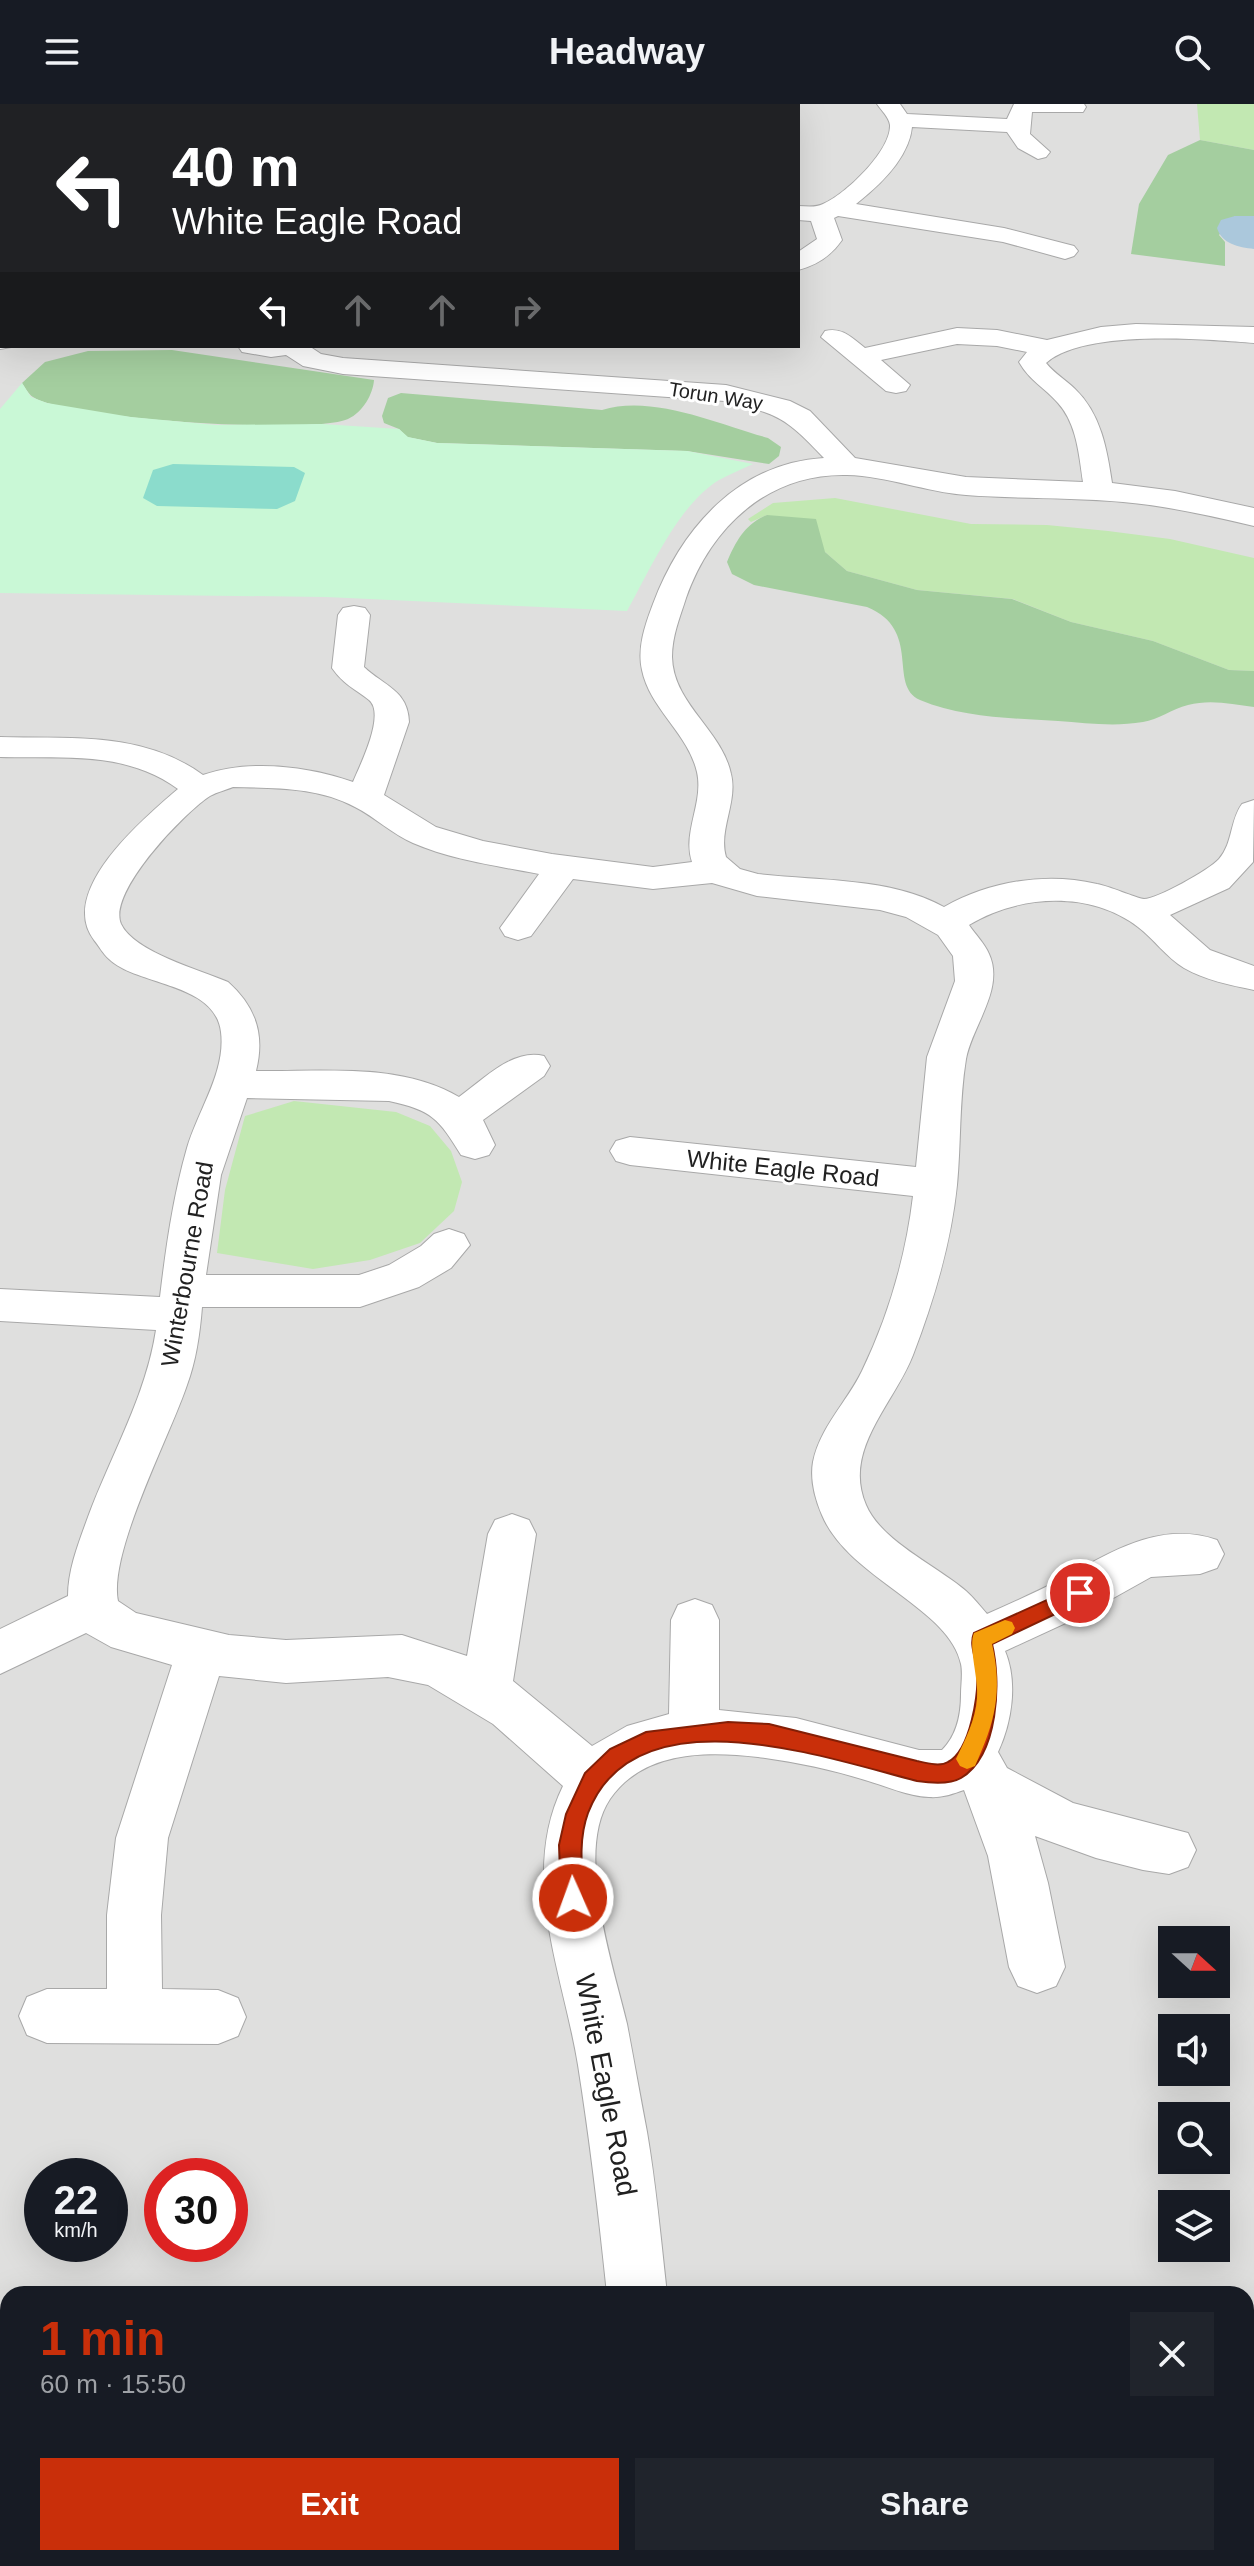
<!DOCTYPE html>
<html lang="en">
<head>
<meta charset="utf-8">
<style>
	body { margin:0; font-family:Helvetica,sans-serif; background:#20242c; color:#f1f3f6; height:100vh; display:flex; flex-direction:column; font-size:30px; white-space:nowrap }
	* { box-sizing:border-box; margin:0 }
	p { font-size:26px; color:#9ea1a6 }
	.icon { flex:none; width:44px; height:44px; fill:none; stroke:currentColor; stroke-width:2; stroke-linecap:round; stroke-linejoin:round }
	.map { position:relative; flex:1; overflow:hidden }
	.details { position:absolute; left:0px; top:2182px; width:1254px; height:280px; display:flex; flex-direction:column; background:#171b24; border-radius:24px 24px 0 0; box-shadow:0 8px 32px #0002 }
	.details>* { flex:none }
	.top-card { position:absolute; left:0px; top:0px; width:800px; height:244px; box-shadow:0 8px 32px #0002; background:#202124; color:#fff; overflow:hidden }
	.needle { width:52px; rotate:111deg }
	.controls { position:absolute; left:1158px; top:1822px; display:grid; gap:16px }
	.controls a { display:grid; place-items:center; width:72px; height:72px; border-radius:0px; background:#171b24; box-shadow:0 8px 32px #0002; font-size:40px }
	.speed { position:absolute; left:24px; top:2054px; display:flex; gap:16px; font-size:40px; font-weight:700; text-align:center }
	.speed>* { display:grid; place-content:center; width:104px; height:104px; border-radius:50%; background:#171b24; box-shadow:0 8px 32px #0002; line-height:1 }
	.speed small { font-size:20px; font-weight:400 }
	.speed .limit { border:12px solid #d22; background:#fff; color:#111 }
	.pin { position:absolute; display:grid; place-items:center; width:68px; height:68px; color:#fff; margin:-34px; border:4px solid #fff; border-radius:50%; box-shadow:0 2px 8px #0007 }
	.me { position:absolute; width:88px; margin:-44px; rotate:358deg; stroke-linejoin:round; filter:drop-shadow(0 0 6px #0008) }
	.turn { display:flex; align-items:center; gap:28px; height:168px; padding:0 40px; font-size:36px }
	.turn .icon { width:104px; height:104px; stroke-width:2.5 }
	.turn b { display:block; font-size:56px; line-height:68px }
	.lanes { display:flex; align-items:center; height:76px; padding:0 40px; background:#0003; justify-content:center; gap:40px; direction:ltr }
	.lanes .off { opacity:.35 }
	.round { display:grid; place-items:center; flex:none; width:84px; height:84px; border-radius:0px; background:#20242c }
	.overview { display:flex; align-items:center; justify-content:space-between; height:136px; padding:0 40px }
	h1 { font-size:48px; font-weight:600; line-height:60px; color:#c92f0a }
	.button { display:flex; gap:16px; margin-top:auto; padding:16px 40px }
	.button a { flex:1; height:92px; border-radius:0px; background:#c92f0a; color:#fff; font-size:32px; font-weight:600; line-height:92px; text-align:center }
	.button a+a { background:#20242c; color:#f1f3f6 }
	header { display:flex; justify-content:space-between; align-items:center; height:104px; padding:0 40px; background:#171b24; font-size:36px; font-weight:600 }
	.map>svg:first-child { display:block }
</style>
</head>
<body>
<header><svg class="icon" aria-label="menu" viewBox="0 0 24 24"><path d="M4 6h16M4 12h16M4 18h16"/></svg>Headway<svg class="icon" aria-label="search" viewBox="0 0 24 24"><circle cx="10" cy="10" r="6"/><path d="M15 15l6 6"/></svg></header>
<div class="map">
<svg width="1254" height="2462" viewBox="0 0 1254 2462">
	<rect width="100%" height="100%" fill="#f1f0e9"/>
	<path fill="#dfdfde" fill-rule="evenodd" d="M0,0H1254V2462H0ZM2,2H798V242H2ZM1172,1836H1216V1880H1172ZM1172,1924H1216V1968H1172ZM1172,2012H1216V2056H1172ZM42,2072H110V2140H42ZM162,2072H230V2140H162ZM1172,2100H1216V2144H1172ZM8,2190H1246V2454H8Z"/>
	<path fill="#c2e8b2" d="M1197,0H1254V46L1200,36Z
		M835,394L971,420L1047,421L1108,427L1170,435L1254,454V567L1229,566L1153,537L1071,518L1013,495L917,486L847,467L825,448L767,411L751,418L748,415L773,399Z
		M294,997L396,1008L430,1022L451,1047L462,1078L454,1107L420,1139L370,1156L313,1165L217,1149L225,1086L245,1012Z"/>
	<path fill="#a4ce9f" d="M1200,36L1254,46V112H1235L1219,131L1225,138V162L1131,150L1139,100L1168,51Z
		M172,246L374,276C373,290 363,308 348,315C313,331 64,315 33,293C28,290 25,283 22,279L45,258L88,247Z
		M401,289L602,306C652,290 718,320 768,334L781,343L779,352L769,360L687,347L437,339L407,333L399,325L384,319L382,312L388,294Z
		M767,411L816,415L825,448L847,467L917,486L1012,495L1071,518L1153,537L1229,566L1254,567V603C1232,600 1210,595 1188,601C1172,605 1158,616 1143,618C1114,623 1086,619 1058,617C1012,614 963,614 920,596C887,581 923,526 867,503L754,481L732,470L727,458C736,437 745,420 767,411Z"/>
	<path fill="#c9f8d6" d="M22,279L31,293L47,299L131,313L216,321L322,320L399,325L408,333L437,339L687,347L753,360C742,365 730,370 719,376C678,401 650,466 627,507L326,493L0,489V305Z"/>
	<path fill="#8bdccc" d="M173,360L294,363L305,369L295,397L277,405L157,402L143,394L153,366Z"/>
	<path fill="#abc8dc" d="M1235,112H1254V145C1238,143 1222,140 1217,124L1221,116Z"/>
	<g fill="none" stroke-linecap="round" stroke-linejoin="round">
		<g stroke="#a8a8a8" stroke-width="2">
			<path id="minor" d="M223,0H246L247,2H224Z
				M421,0H443V2H421Z
				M604,0H632L633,2H605Z
				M877,0H900L907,10L1007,15L1014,0H1084L1086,3L1083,8H1032L1030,30L1050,48L1046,53L1038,55L1018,44L1007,28L912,23C909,54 879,82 856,100L1004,124L1074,142L1078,147L1074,152L1065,155L1003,138L838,112L834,114L842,136C831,152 817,161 798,166V148L817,135L811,117L798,116V102C806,102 815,104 823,100C845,91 891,47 890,21C889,13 881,6 877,0Z
				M1136,220L1254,223V239C1204,235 1084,225 1046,259C1055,270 1066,276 1075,285C1101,310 1107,345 1112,379L1175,387L1254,404V422C1211,412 1168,402 1123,398C1071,393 1018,395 966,391C926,388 887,372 847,371C768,369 711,423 686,494C680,513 672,532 672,553C673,600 722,626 731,670C738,698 718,726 726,753L740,765L758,770C817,777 890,773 944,803C990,777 1046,768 1097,780C1109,782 1136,794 1144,795C1157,795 1209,766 1219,755C1233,739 1230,716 1242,700L1254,696L1253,758L1229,784L1170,811L1210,846L1254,862V886C1230,881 1205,876 1184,864C1166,853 1154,835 1138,823C1089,786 1019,791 969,821C975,830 985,840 989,850C1005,885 972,922 966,955C959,997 961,1041 957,1081C951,1140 934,1196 913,1251C894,1300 842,1346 866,1401C881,1437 937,1462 966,1487C974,1494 980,1502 987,1510C1012,1499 1036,1488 1060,1476C1110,1449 1159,1416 1217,1436L1224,1450L1217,1464L1200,1470L1151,1473L1083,1511L1005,1547C1018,1578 1012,1618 998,1648L1007,1664L1073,1699L1188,1729L1196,1746L1188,1763L1169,1770L1143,1766L1096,1754L1035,1732L1048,1779L1065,1863L1056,1882L1037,1889L1018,1882L1009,1863L988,1752L964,1686C952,1690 942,1694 929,1693C907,1692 886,1682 865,1676C830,1665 794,1658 758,1653C705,1647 643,1647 610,1695C574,1748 614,1864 627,1920C634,1956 640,1992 647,2028C656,2081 661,2136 667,2190H607C599,2113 590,2037 578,1961C563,1869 519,1772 563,1682L493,1620L428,1581L388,1573L286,1579L219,1572L168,1734L161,1811L162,1885L218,1886L238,1894L246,1913L238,1932L218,1940L47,1939L27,1931L19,1912L27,1893L47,1885H107V1811L116,1734L172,1561L111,1543L86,1529L0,1570V1525L68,1492C68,1465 79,1438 88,1413C111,1351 146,1292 156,1226L0,1217V1185L160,1193C166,1143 173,1093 187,1044C198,1006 226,968 221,928C215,878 137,882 109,855C103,850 99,842 94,836C57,787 144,714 178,685C125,646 62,655 0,653V633C70,635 143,627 203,671C249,655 308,662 353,678C360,661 386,610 369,596C355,585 343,580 332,564L338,511L343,504L354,502L365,504L370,511L364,563C384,582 408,586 409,618L384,691L436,723L483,737L552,750L653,763L692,758C682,728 704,699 697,668C688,629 650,605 642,566C637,544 645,521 653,500C681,425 738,359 824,354C785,313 780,311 725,297L343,270L303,262L286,251L271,253L242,248L238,242H309L321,250L343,254L726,281L790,297L810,307L855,354L966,373L1083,378C1079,351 1077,320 1058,299C1045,284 1029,276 1019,258L1027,248L997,242L957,240L881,256L910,281L906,287L896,289L886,287L821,233L825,227C842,223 851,233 865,244L957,224L997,226L1047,236L1101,223ZM233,683C274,684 318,683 355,703C375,713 392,730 413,739C452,756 498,762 539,770L500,824L505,832L518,836L531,832L573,775L653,785L712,779L757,792L880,806L906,813L938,831L953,852L955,877L927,953L916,1063L630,1033L616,1037L610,1047L616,1057L630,1061L913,1092C906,1152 888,1213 862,1267C847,1298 820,1323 813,1358C810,1375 815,1395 822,1411C848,1474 949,1503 961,1560C963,1569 961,1581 961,1590C961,1611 957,1631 942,1646H919L796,1614L719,1606V1516L712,1501L695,1495L678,1501L671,1516L669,1610L627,1622L592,1642L513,1577L536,1430L529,1416L512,1410L495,1416L488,1430L467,1552L402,1531L286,1536L229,1531L136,1509L118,1497C108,1449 170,1332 187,1281C196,1257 200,1229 202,1203H360L419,1183L451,1164L470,1141L464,1130L449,1125L434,1130L421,1142L389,1161L359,1171H206L221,1071L247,994L389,997C432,1006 439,1015 461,1051L475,1055L489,1051L495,1041L483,1016L544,972L550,962L544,952C513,944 484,975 459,993C400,958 322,968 256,967C265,931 256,903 228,878C200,866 134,848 121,820C107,788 185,708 210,692C217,688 226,686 233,683Z
				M0,229L2,242L11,243L0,245Z
				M8,2312V2376L0,2379V2315Z
				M630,2454H696L697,2462H631Z"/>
		</g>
		<use href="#minor" fill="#fff" fill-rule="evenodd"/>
	</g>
	<path fill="#c92f0a" stroke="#831f06" stroke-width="2" d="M1080,1481L1087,1483L1090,1489L1087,1495L992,1540C1001,1577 999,1651 961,1674C949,1681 930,1679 917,1677C826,1654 635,1586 588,1709C578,1736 582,1766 584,1794L580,1801L573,1804L565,1801L561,1794L559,1741L566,1710L585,1669L610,1645L646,1628L728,1618L769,1620L917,1657C926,1659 940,1663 948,1658C971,1646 979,1588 977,1566C976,1553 969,1541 974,1529Z"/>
	<path fill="#f59e0b" d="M1005,1516L1012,1518L1015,1524L1012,1530L992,1540C1003,1588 995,1618 975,1662L967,1665L960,1662L956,1655C965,1636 976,1615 977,1594C979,1576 968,1542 974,1529Z"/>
	<g text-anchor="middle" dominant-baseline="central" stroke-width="6" stroke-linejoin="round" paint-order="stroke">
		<g font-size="20" fill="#212121" stroke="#fff">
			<text transform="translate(716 292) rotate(9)">Torun Way</text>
		</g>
		<g font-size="24" fill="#212121" stroke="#fff">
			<text transform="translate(783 1064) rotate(6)">White Eagle Road</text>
			<text transform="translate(187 1160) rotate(-80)">Winterbourne Road</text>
		</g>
		<g font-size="28" fill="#212121" stroke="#fff">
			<text transform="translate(606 1981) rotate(79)">White Eagle Road</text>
		</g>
	</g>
</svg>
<div class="controls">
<a><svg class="needle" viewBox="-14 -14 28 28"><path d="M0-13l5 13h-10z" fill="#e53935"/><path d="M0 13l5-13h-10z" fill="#9ea1a6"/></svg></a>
<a><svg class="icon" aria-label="sound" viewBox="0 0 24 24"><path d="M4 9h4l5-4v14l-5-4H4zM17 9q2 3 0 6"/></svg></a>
<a><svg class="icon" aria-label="search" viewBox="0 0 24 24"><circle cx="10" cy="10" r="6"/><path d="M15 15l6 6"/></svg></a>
<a><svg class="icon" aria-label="layers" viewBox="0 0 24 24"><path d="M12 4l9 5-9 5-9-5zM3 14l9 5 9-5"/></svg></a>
</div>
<div class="speed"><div>22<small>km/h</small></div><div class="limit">30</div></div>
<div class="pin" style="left:1080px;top:1489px;background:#d93025"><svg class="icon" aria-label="arrive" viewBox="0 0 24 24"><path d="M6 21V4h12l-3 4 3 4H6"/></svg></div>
<svg class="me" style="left:573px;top:1794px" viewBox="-20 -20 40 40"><circle r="17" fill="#c92f0a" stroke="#fff" stroke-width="3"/><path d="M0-11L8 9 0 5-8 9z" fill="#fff"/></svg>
<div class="top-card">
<div class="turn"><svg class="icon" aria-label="left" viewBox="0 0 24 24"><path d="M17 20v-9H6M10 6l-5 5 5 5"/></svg><div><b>40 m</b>White Eagle Road</div></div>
<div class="lanes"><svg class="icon" aria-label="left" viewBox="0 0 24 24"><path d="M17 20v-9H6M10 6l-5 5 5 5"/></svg><svg class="icon off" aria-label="ahead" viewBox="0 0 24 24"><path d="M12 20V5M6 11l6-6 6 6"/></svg><svg class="icon off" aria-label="ahead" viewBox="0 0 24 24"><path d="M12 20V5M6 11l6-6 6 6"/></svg><svg class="icon off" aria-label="right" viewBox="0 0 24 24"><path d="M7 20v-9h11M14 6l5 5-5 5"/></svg></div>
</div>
<section class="details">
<div class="overview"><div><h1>1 min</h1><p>60 m · 15:50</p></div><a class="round"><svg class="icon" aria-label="close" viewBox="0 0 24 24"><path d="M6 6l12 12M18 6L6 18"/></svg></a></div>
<div class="button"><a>Exit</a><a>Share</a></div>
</section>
</div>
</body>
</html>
